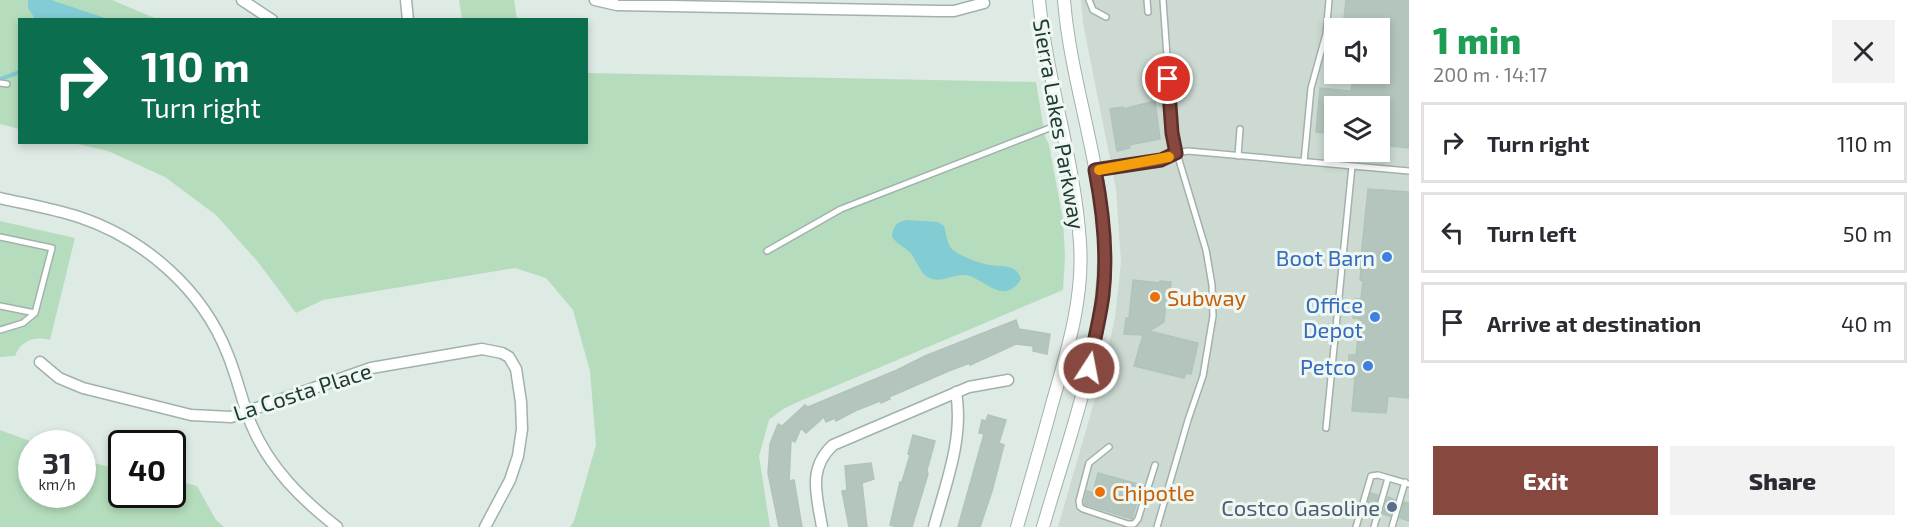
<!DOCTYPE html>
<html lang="en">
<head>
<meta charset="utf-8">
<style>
	body { margin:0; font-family:"Exo 2",sans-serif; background:#f2f2f3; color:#2b2b33; height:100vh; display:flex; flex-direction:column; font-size:22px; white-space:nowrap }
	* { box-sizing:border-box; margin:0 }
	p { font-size:20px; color:#7c7c81 }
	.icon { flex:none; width:33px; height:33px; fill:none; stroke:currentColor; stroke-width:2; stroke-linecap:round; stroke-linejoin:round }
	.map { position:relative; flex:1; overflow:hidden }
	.details { display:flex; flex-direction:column; background:#fff; width:510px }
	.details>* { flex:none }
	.banner { position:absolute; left:18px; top:18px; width:570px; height:126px; border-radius:0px; box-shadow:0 3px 9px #0003; background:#0b6e4f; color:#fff; overflow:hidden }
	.fabs { position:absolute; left:1324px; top:18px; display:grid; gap:12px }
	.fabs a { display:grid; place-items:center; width:66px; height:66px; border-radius:0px; background:#fff; box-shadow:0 3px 9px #0003; font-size:30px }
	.speed { position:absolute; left:18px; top:430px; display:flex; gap:12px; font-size:30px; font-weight:700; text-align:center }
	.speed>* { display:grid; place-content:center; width:78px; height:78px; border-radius:50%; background:#fff; box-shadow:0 3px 9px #0003; line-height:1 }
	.speed small { font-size:15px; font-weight:400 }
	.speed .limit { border:3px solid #111; border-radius:9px; background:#fff; color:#111 }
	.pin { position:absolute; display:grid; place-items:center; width:51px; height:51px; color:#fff; margin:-26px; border:3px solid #fff; border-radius:50%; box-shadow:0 2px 6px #0007 }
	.me { position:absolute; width:66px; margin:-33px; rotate:11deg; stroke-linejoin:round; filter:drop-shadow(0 0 4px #0008) }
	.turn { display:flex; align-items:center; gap:21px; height:126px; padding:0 24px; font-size:27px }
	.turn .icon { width:78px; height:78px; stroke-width:2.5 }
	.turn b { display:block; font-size:42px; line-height:51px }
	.round { display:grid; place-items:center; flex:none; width:63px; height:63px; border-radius:0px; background:#f2f2f3 }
	.summary { display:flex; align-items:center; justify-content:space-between; height:102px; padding:0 24px }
	h1 { font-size:36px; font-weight:800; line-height:45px; color:#1e9e55 }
	.action { display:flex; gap:12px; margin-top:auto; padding:12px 24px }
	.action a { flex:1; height:69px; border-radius:0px; background:#87483f; color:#fff; font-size:24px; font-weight:800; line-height:69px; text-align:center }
	.action a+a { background:#f2f2f3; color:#2b2b33 }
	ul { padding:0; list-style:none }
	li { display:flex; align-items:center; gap:18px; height:81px; margin:0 12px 9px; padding:0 12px; border:3px solid #e1e1e2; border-radius:0px }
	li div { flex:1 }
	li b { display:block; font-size:22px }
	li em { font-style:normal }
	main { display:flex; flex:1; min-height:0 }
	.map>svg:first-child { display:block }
</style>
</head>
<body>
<main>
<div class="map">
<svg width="1409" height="527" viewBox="0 0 1409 527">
	<rect width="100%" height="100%" fill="#deeae4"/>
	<path fill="#ccdad2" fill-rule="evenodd" d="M1081,0H1409V527H1058L1103,371L1115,318L1121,262L1116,189L1083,23ZM1335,28H1380V74H1335ZM1335,106H1380V152H1335Z"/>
	<path fill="#b5ddbd" d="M0,0H112L157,19L20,20L19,129L0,124Z
		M459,0H514L517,19H462Z
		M587,73L1036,82L1045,136L1049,145L1063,220L1065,256L1063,290L800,401L783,409L769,420L759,456L770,527H570L574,521L596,445L590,371L573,310L546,278L515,268L323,300L296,313L258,262L216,215L165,177L108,151L73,143L586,142Z
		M0,221L75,238L50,340C35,336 21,340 15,356L0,357Z
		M0,430L38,444H32V495H82L83,460L121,470L122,495H172L173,480L197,486L216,520L224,527H0Z"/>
	<path fill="#82ccd3" d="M28,0H51L108,19H35L28,8Z
		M907,220L938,222L944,226C946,233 947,242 951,248C957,255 981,264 990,265C1002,267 1016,263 1021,279C1003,309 981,274 963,275C949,275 940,285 926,276C920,271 917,263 913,256C907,248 898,245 892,237C893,226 896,222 907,220Z"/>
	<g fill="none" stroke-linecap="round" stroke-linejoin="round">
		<path stroke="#82ccd3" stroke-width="4" d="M0,79L20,72"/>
	</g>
	<path fill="#b3c5bc" stroke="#b0c4ba" stroke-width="1.5" d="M1346,0H1409V148L1380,145V106H1335V134L1316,132L1320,88L1351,91L1353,74H1380V28H1343Z
		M1155,101L1160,139L1129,145L1130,148L1117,151L1110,109L1123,107V109Z
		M1368,189L1409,192V398L1388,396L1386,413L1352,411L1355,379L1353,376L1348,375L1349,355H1356L1360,319L1353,318L1355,299H1361L1363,281L1360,280L1361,268H1360Z
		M1133,280L1160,283V281L1171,282L1170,293H1167L1164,322L1149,331L1198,343L1191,374L1186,373L1184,378L1134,366L1143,335L1124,334L1126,318H1129Z
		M1016,320L1019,329L1050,334L1047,354L1033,351V346L1016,344L970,365V363L951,370L889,397L890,399L881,403L880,401L857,410L836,421L835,418L826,422L824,417L806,433L801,428L795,442L791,440L789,481L794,480L802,527H779L768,473L770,444L778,424L782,426L805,405L808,407L897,370L925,356Z
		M988,415L1006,420L999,443L1004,445L992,491L980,527H958L984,434L979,433L982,420L986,421Z
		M913,435L935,441L927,470L928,474L912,527H897L890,525L900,482H902L910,455L908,454Z
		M871,463L874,479L862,483L867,527H849L842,491L847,490L845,466Z
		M1098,473L1142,485L1132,519L1084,504L1087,491L1093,493Z
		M1371,493L1378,495L1374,511L1366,509Z
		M1388,497L1395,500L1390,516L1383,514Z
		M1404,502L1409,503V521L1400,518Z"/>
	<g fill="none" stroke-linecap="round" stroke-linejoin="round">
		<g stroke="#a1b2ab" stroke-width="8">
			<path id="service" d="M1089,0L1093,10L1106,17
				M1147,0L1148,12
				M0,83L7,84
				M1238,156L1240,129
				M1304,162L1311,88L1326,34L1329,0
				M1097,170L1161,160L1176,153L1188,151L1409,171
				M0,237L52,248L35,313L23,323L0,330
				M767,251L841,209L1060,124
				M0,306L35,313
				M1326,428L1352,166
				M1109,447L1089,463L1079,501L1080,507L1083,509L1128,524H1134L1138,519L1155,465
				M1157,527L1188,420L1203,376L1213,316L1212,285L1206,250L1173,140L1163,0
				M1356,527L1371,476L1378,475L1409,484
				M1374,527L1388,478
				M1392,527L1405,482"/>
		</g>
		<g stroke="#a1b2ab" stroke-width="13">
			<path id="minor" d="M242,0L272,20
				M406,0L408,20
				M595,0L617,5L938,11H954L984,3
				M0,198C26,204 54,209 79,217C145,239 203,290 228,355C237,377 242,401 251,424C269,467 301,499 337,527
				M40,362L59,378L83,388L191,415L231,417L371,368L482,349L502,353L509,357L516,369L521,402L522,429L518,456L510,480L485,527
				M822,527C817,496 807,469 833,445L969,387L1008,380
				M934,527C946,483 964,438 956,392"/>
		</g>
		<g stroke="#a1b2ab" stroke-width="14">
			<path id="tertiary" d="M1017,527C1029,486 1041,445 1052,404C1067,352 1084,298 1080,243C1075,161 1047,82 1039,0
				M1043,527C1071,429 1112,328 1103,225C1097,149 1070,76 1064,0"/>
		</g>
		<use href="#service" stroke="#fff" stroke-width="5"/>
		<use href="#minor" stroke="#fff" stroke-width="10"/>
		<use href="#tertiary" stroke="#fff" stroke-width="12"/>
	</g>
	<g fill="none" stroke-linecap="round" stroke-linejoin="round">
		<g stroke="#582f29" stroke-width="15">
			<path id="route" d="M1089,368C1093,344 1100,319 1103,295C1108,253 1103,211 1095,170L1161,160L1176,153L1172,133L1168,79"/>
		</g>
		<use href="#route" stroke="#87483f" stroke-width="10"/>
		<path stroke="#f59e0b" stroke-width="10" d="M1099,170L1169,157"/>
	</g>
	<g fill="#3f7fe0" stroke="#eef7f2" stroke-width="2">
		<circle cx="1387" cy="257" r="6"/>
		<circle cx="1375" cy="317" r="6"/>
		<circle cx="1368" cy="366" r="6"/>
	</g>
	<g fill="#e8710a" stroke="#eef7f2" stroke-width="2">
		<circle cx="1155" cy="297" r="6"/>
		<circle cx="1100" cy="492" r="6"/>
	</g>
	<circle fill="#5c6f8a" stroke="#eef7f2" stroke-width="2" cx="1392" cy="507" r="6"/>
	<g text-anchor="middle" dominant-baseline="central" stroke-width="6" stroke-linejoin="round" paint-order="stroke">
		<g font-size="22" fill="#1e3a31" stroke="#eef7f2">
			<text transform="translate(1060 124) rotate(80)">Sierra Lakes Parkway</text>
			<text transform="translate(302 391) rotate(-18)">La Costa Place</text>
		</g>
		<g font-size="22" fill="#366cbe" stroke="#eef7f2" text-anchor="end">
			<text x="1375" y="257">Boot Barn</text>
			<text x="1363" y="304">Office<tspan x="1363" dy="25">Depot</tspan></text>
			<text x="1356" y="366">Petco</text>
		</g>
		<g font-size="22" fill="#c56008" stroke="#eef7f2" text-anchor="start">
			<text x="1167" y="297">Subway</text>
			<text x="1112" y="492">Chipotle</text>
		</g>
		<g font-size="22" fill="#4e5e75" stroke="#eef7f2" text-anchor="end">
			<text x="1380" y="507">Costco Gasoline</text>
		</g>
	</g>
</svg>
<div class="fabs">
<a><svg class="icon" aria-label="sound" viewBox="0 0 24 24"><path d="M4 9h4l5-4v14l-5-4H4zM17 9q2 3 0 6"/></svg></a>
<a><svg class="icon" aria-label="layers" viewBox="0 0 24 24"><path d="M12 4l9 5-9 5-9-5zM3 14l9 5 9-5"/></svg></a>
</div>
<div class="speed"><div>31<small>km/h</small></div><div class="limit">40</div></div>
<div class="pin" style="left:1168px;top:79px;background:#d93025"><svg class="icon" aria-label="arrive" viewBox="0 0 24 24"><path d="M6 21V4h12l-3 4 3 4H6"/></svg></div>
<svg class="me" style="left:1089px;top:368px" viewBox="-20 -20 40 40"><circle r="17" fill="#87483f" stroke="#fff" stroke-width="3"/><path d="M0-11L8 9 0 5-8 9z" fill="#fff"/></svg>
<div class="banner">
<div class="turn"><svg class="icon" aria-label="right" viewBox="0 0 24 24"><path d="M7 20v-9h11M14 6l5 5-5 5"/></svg><div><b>110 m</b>Turn right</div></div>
</div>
</div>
<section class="details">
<div class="summary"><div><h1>1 min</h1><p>200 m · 14:17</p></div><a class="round"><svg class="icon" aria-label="close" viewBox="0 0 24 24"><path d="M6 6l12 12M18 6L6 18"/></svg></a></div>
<ul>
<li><svg class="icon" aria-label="right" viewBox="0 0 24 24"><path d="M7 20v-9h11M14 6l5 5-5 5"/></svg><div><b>Turn right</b></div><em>110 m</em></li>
<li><svg class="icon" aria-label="left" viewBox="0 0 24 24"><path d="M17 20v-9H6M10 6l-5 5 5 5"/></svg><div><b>Turn left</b></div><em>50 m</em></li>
<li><svg class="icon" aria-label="arrive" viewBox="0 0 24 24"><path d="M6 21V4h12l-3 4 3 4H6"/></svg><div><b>Arrive at destination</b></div><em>40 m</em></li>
</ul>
<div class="action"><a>Exit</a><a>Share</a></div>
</section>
</main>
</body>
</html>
